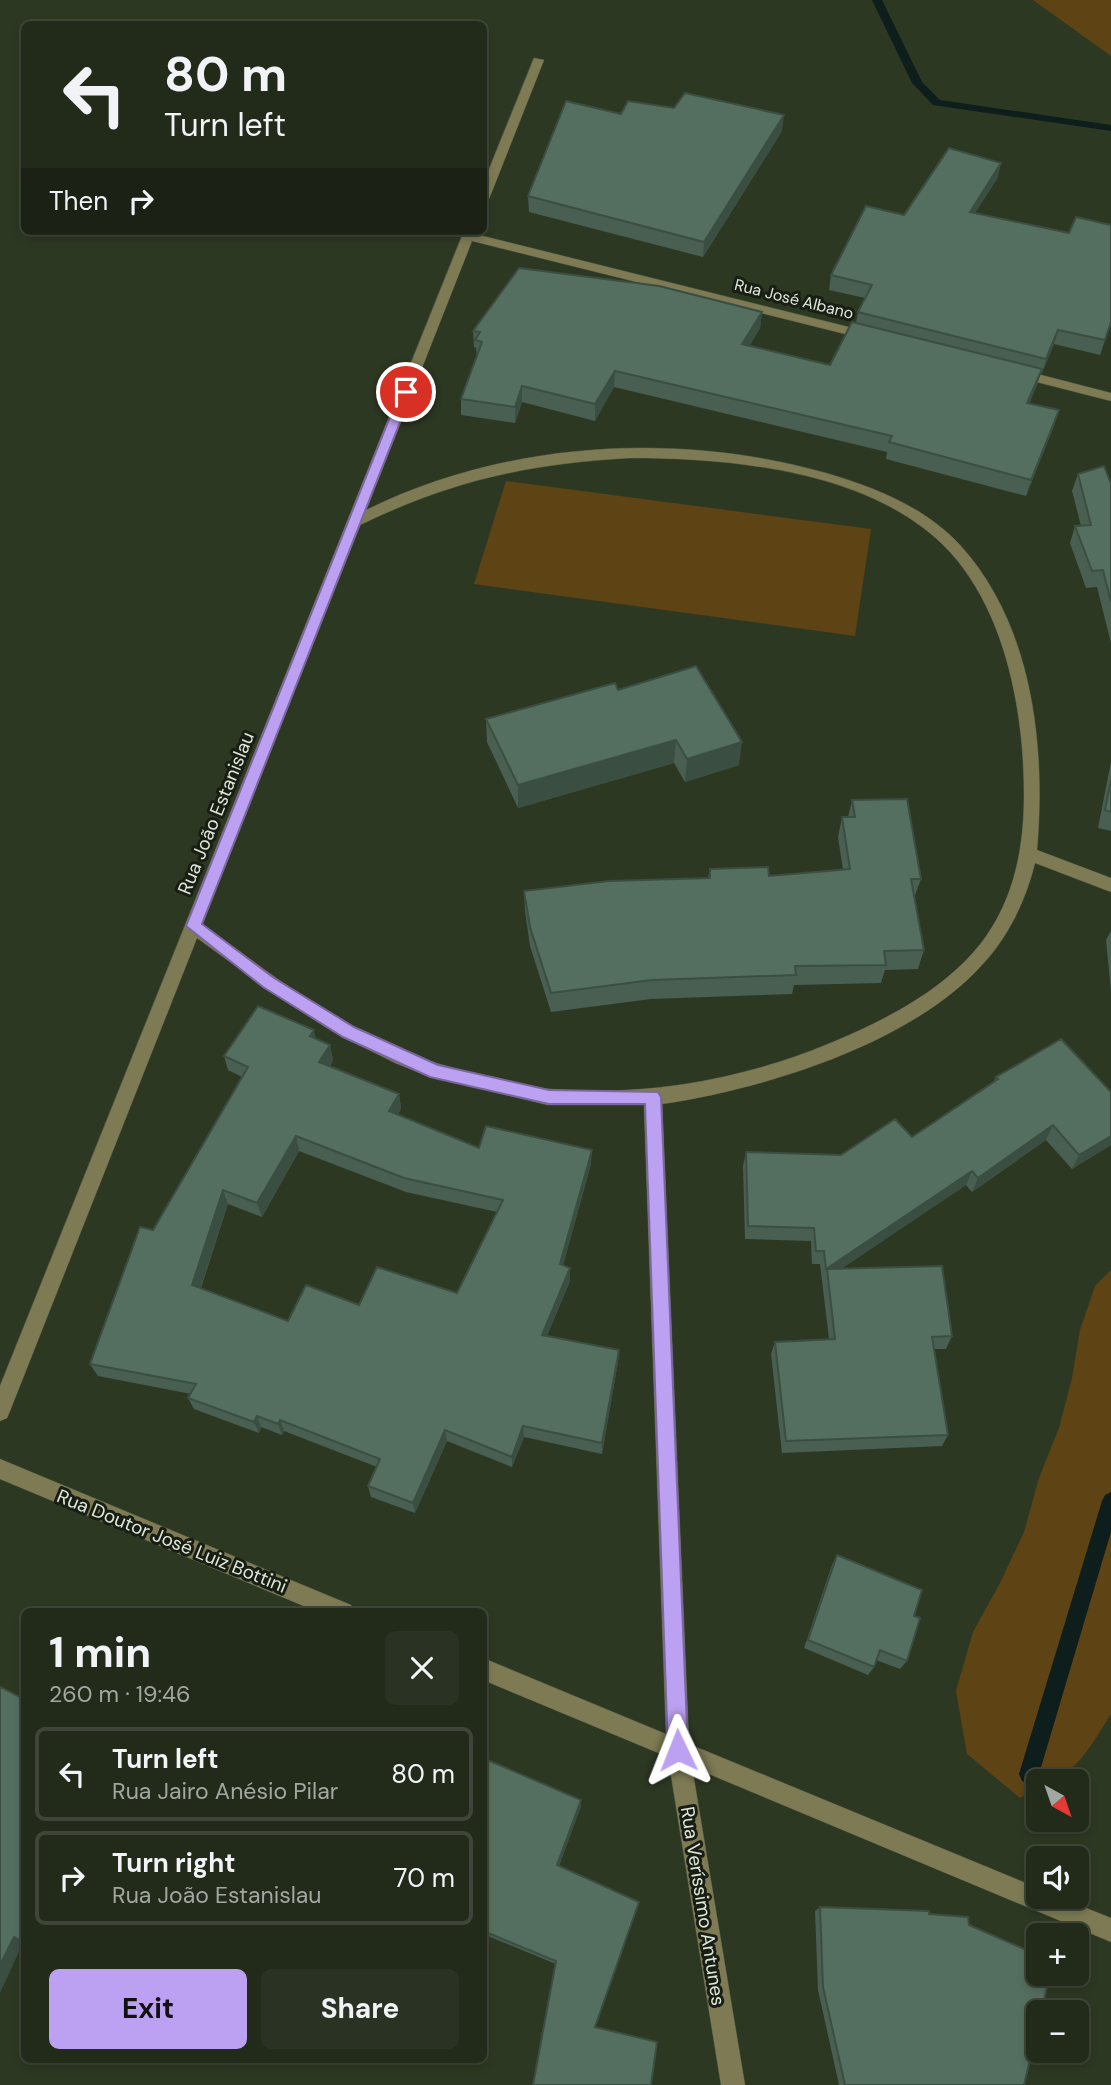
<!DOCTYPE html>
<html lang="en">
<head>
<meta charset="utf-8">
<style>
	body { margin:0; font-family:"DM Sans",sans-serif; background:#2a3223; color:#f1f3f6; height:100vh; display:flex; flex-direction:column; font-size:26px; white-space:nowrap }
	* { box-sizing:border-box; margin:0 }
	p { font-size:23px; color:#a2a7a2 }
	.icon { flex:none; width:38px; height:38px; fill:none; stroke:currentColor; stroke-width:2; stroke-linecap:round; stroke-linejoin:round }
	.map { position:relative; flex:1; overflow:hidden }
	.drawer { position:absolute; left:21px; top:1608px; width:466px; height:455px; display:flex; flex-direction:column; background:#222a1a; border-radius:10px; box-shadow:0 4px 10px #0003,0 0 0 2px #3f4639 }
	.drawer>* { flex:none }
	.guide { position:absolute; left:21px; top:21px; width:466px; height:214px; border-radius:10px; box-shadow:0 4px 10px #0003,0 0 0 2px #3f4639; background:#222a1a; color:#f1f3f6; overflow:hidden }
	.needle { width:46px; rotate:140deg }
	.fabs { position:absolute; left:1026px; top:1769px; display:grid; gap:14px }
	.fabs a { display:grid; place-items:center; width:63px; height:63px; border-radius:10px; background:#222a1a; box-shadow:0 4px 10px #0003,0 0 0 2px #3f4639; font-size:35px }
	.pin { position:absolute; display:grid; place-items:center; width:60px; height:60px; color:#fff; margin:-30px; border:4px solid #fff; border-radius:50%; box-shadow:0 2px 7px #0007 }
	.me { position:absolute; width:77px; margin:-38px; rotate:358deg; stroke-linejoin:round; filter:drop-shadow(0 0 5px #0008) }
	.turn { display:flex; align-items:center; gap:24px; height:147px; padding:0 28px; font-size:32px }
	.turn .icon { width:91px; height:91px; stroke-width:2.5 }
	.turn b { display:block; font-size:49px; line-height:60px }
	.then { display:flex; align-items:center; height:66px; padding:0 28px; background:#0003; gap:14px; font-size:26px }
	.round { display:grid; place-items:center; flex:none; width:74px; height:74px; border-radius:10px; background:#2a3223 }
	.headline { display:flex; align-items:center; justify-content:space-between; height:119px; padding:0 28px }
	h1 { font-size:42px; font-weight:700; line-height:52px }
	.cta { display:flex; gap:14px; margin-top:auto; padding:14px 28px }
	.cta a { flex:1; height:80px; border-radius:10px; background:#bca0f2; color:#111; font-size:28px; font-weight:700; line-height:80px; text-align:center }
	.cta a+a { background:#2a3223; color:#f1f3f6 }
	ul { padding:0; list-style:none }
	li { display:flex; align-items:center; gap:21px; height:94px; margin:0 14px 10px; padding:0 14px; border:4px solid #3f4639; border-radius:10px }
	li div { flex:1 }
	li b { display:block; font-size:26px }
	li em { font-style:normal }
	.map>svg:first-child { display:block }
</style>
</head>
<body>
<div class="map">
<svg width="1111" height="2085" viewBox="0 0 1111 2085">
	<rect width="100%" height="100%" fill="#2d3823"/>
	<path fill="#5e4314" d="M1033,0H1111V56Z
		M506,481L871,529L855,636L474,584Z
		M1111,1270V1714C1094,1740 1074,1782 1038,1782V1787L1020,1798L967,1754L956,1691L973,1632L1000,1583L1024,1532L1039,1478L1059,1428L1072,1378L1080,1330L1095,1286Z"/>
	<g fill="none" stroke-linecap="round" stroke-linejoin="round">
		<path fill="#0d1e1c" fill-rule="evenodd" d="M872,0H882L922,82L940,100L1111,125V131L933,105L912,83Z
			M1111,1492V1532L1039,1774L1036,1781L1029,1784L1022,1781L1019,1774L1102,1501L1105,1495Z"/>
		<g stroke="#495440" stroke-width="1">
			<path id="minor" d="M534,58L544,60L489,199L483,203V184Z
				M464,231H476L475,234L869,332L876,336L869,340L472,241L366,510C506,441 677,431 826,473C874,487 925,507 960,545C1033,625 1046,747 1037,850L1111,878V892L1035,863C1026,900 1008,938 981,966C910,1044 764,1089 662,1104L689,1744L1038,1888V1897H1059L1111,1918V1942L692,1767L745,2085H721L668,1757L483,1680V1658L666,1734L644,1105H548L428,1076L395,1063L332,1031L273,993L197,938L10,1411L7,1418L0,1421V1386ZM630,458C734,458 875,471 950,552C997,604 1016,679 1022,747C1027,813 1025,879 987,935C950,988 886,1020 828,1044C741,1080 644,1097 550,1089C531,1088 513,1081 494,1077C465,1071 437,1065 408,1053C333,1022 267,972 202,924L360,525C453,480 528,464 630,458Z
				M1018,369L1111,393V401L1013,376L1011,373Z
				M0,1459L351,1605L354,1612H318L0,1479Z"/>
		</g>
		<use href="#minor" fill="#7d7a54" fill-rule="evenodd"/>
	</g>
	<path fill="#485f52" fill-rule="evenodd" d="M674,108L782,131L703,257L529,212L528,196L621,114Z
		M998,177L975,213L1111,323L1100,355L1054,344L1042,373H1040L1037,385L1029,404L1059,410L1054,426L1026,496L886,459L887,452L614,387L595,421L522,402L515,423L461,415V399L477,357L476,348L474,347L473,331L762,312L760,328L749,346L830,365L856,323L858,312L865,298L829,290L831,275L904,215Z
		M1078,474L1111,484V643L1097,587L1086,588L1070,543L1075,526H1081L1072,491Z
		M618,690L739,765L685,782L674,763L518,808L487,742L486,719Z
		M1111,762V831L1098,828Z
		M852,800L921,879L914,898L924,950L918,969L885,970L881,983L794,985L792,994L651,999L551,1012L530,946L525,911L524,891L708,878L710,869L769,876L843,870L838,837L842,817H848Z
		M1111,931V991L1106,940Z
		M316,1039L330,1045L333,1060L330,1066L399,1094L401,1108L398,1115L479,1148L591,1164L563,1265L570,1268V1281L547,1336L618,1362L602,1454L524,1437L512,1467L447,1441L415,1513L371,1497L368,1486L377,1467L284,1431L282,1435L261,1427L259,1433L194,1409L188,1398L191,1394L98,1376L90,1364L153,1230L242,1077L228,1070L224,1056ZM299,1151L406,1192L497,1212L457,1293L288,1321L201,1288L228,1204L262,1217Z
		M996,1077L1111,1145L1072,1169L1046,1140L972,1192L966,1185L842,1268L952,1336L946,1349H934L948,1435L942,1446L782,1453L771,1354L775,1342L829,1339L820,1264H812L811,1241L745,1239L743,1166L746,1152L841,1155L912,1137L994,1081Z
		M837,1555L914,1616L907,1661L900,1669L876,1660L874,1667L868,1675L804,1648L832,1565Z
		M483,1758L581,1806L559,1866L639,1902L533,2085L556,1964L483,1934Z
		M820,1907L969,1925L1024,2085H839L818,1990L815,1911Z"/>
	<path fill="#3b4e42" d="M784,115L782,131L703,257L704,242Z
		M1001,163L998,177L967,226L970,212Z
		M762,312L760,328L741,361L742,344Z
		M1058,330L1054,344L1042,373L1046,359Z
		M1042,369L1037,385L1022,420L1027,403Z
		M615,371L614,387L595,421V404Z
		M522,386V402L515,423V407Z
		M1059,410L1054,426L1026,496L1031,480Z
		M676,740L674,763L518,808V785Z
		M742,742L739,765L685,782L687,759Z
		M314,1030L317,1045L310,1036Z
		M330,1045L333,1060L323,1076L319,1062Z
		M399,1094L401,1108L392,1126L389,1111Z
		M1053,1125L1046,1140L972,1192L978,1178Z
		M296,1136L299,1151L262,1217L257,1203Z
		M1111,1136V1145L1072,1169L1079,1155Z
		M592,1150L591,1164L560,1277V1264Z
		M972,1171L966,1185L828,1278L827,1269Z
		M223,1190L228,1204L197,1298L192,1285Z
		M570,1268V1281L542,1347V1335Z
		M619,1350L618,1362L602,1454V1443Z
		M257,1416L261,1427L259,1433L254,1422Z
		M280,1420L284,1431L282,1435L278,1424Z
		M523,1426L524,1437L512,1467V1457Z
		M445,1430L447,1441L415,1513L413,1503Z
		M581,1800V1806L557,1870V1865Z
		M14,1937L24,1941L0,1993V1965Z"/>
	<path fill="#546f5f" stroke="#3b4e42" stroke-width="2" fill-rule="evenodd" d="M685,93L784,115L704,242L528,196L566,101L621,114L628,101L674,108Z
		M949,148L1001,163L970,212L1069,233L1076,217L1111,225V322L1105,340L1058,330L1046,359L858,312L872,285L831,275L866,206L904,215Z
		M519,268L659,286L762,312L742,344L830,365L852,322L1042,369L1027,403L1059,410L1031,480L889,442L892,436L615,371L595,404L522,386L515,407L461,399L482,342L475,340L480,332L473,331Z
		M1104,466L1111,484V602L1103,570L1092,571L1075,526L1091,525L1078,474Z
		M696,666L742,742L687,759L676,740L518,785L486,719L615,683L618,690Z
		M1111,780V812L1105,810Z
		M907,799L921,879H911L924,950L884,951L886,965L795,966L796,975L652,980L551,993L530,927L524,891L609,881L710,878V869L768,867L769,876L850,869L842,817H855L852,800Z
		M258,1006L314,1030L310,1036L330,1045L319,1062L399,1094L389,1111L479,1148L486,1126L592,1150L560,1264L570,1268L542,1335L619,1350L602,1443L523,1426L512,1457L445,1430L413,1503L368,1486L380,1459L280,1420L278,1424L257,1416L254,1422L188,1398L196,1384L90,1364L140,1227L153,1230L248,1067L224,1056ZM296,1136L404,1178L503,1200L457,1293L377,1267L359,1305L306,1285L288,1321L192,1285L223,1190L257,1203Z
		M1061,1039L1111,1092V1136L1079,1155L1053,1125L978,1178L972,1171L826,1269L824,1251H816L814,1228L748,1226L746,1152L841,1155L895,1119L912,1137L998,1079L996,1077Z
		M942,1266L952,1336L932,1337L948,1435L786,1441L775,1342L835,1339L827,1269Z
		M837,1555L922,1590L914,1616L920,1618L907,1661L880,1650L874,1667L808,1640Z
		M0,1687L24,1699V1943L14,1937L0,1965Z
		M483,1758L581,1800L557,1865L639,1902L595,2027L657,2042L651,2085H533L556,1961L483,1931Z
		M820,1907L929,1911V1914L968,1917L969,1925L1038,1955V1974H1050L1041,2012H1038V2026L1024,2085H845L823,1987Z"/>
	<path fill="#bca0f2" stroke="#7a689d" stroke-width="2" d="M406,388L412,392L202,924L274,978L354,1027L438,1065L549,1090L658,1092L661,1097L688,1750L685,1757L678,1760L671,1757L668,1750L645,1104H549L430,1077L343,1037L263,987L186,926L400,392Z"/>
	<g text-anchor="middle" dominant-baseline="central" stroke-width="6" stroke-linejoin="round" paint-order="stroke">
		<g font-size="16" fill="#dee6d8" stroke="#181e14">
			<text transform="translate(794 299) rotate(14)">Rua José Albano</text>
		</g>
		<g font-size="19" fill="#dee6d8" stroke="#181e14">
			<text transform="translate(216 813) rotate(-68)">Rua João Estanislau</text>
			<text transform="translate(172 1541) rotate(22)">Rua Doutor José Luiz Bottini</text>
			<text transform="translate(703 1906) rotate(81)">Rua Veríssimo Antunes</text>
		</g>
	</g>
</svg>
<div class="fabs">
<a><svg class="needle" viewBox="-14 -14 28 28"><path d="M0-13l5 13h-10z" fill="#e53935"/><path d="M0 13l5-13h-10z" fill="#a2a7a2"/></svg></a>
<a><svg class="icon" aria-label="sound" viewBox="0 0 24 24"><path d="M4 9h4l5-4v14l-5-4H4zM17 9q2 3 0 6"/></svg></a>
<a>+</a>
<a>−</a>
</div>
<div class="pin" style="left:406px;top:392px;background:#d93025"><svg class="icon" aria-label="arrive" viewBox="0 0 24 24"><path d="M6 21V4h12l-3 4 3 4H6"/></svg></div>
<svg class="me" style="left:678px;top:1750px" viewBox="-20 -20 40 40"><path d="M0-17L14 15 0 8-14 15z" fill="#bca0f2" stroke="#fff" stroke-width="4"/></svg>
<div class="guide">
<div class="turn"><svg class="icon" aria-label="left" viewBox="0 0 24 24"><path d="M17 20v-9H6M10 6l-5 5 5 5"/></svg><div><b>80 m</b>Turn left</div></div>
<div class="then">Then<svg class="icon" aria-label="right" viewBox="0 0 24 24"><path d="M7 20v-9h11M14 6l5 5-5 5"/></svg></div>
</div>
<section class="drawer">
<div class="headline"><div><h1>1 min</h1><p>260 m · 19:46</p></div><a class="round"><svg class="icon" aria-label="close" viewBox="0 0 24 24"><path d="M6 6l12 12M18 6L6 18"/></svg></a></div>
<ul>
<li><svg class="icon" aria-label="left" viewBox="0 0 24 24"><path d="M17 20v-9H6M10 6l-5 5 5 5"/></svg><div><b>Turn left</b><p>Rua Jairo Anésio Pilar</p></div><em>80 m</em></li>
<li><svg class="icon" aria-label="right" viewBox="0 0 24 24"><path d="M7 20v-9h11M14 6l5 5-5 5"/></svg><div><b>Turn right</b><p>Rua João Estanislau</p></div><em>70 m</em></li>
</ul>
<div class="cta"><a>Exit</a><a>Share</a></div>
</section>
</div>
</body>
</html>
